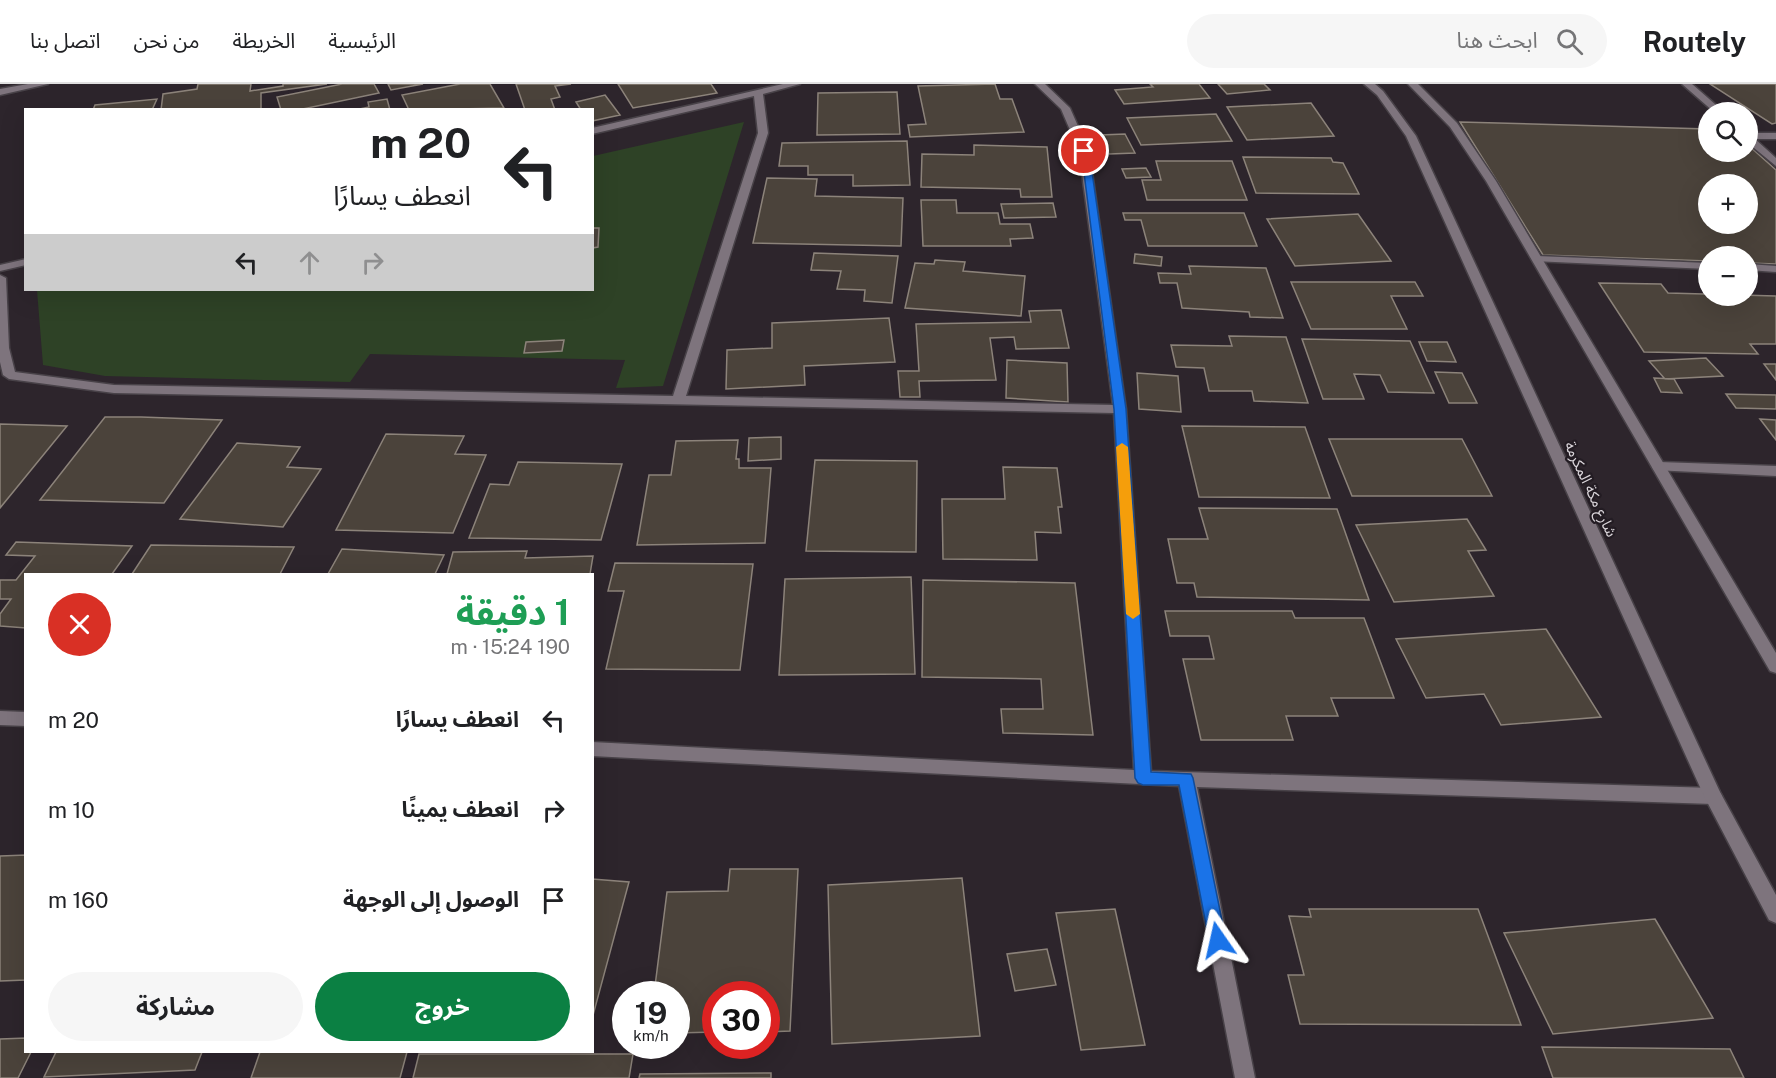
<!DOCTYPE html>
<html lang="ar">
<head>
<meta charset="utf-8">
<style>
	body { margin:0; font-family:"Public Sans","Noto Sans Arabic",sans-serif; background:#f6f6f6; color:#202124; direction:rtl; height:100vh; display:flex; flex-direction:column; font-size:22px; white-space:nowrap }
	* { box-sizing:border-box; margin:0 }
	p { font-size:20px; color:#757577 }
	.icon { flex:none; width:33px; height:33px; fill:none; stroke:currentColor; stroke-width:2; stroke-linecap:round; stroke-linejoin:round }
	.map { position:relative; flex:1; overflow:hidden; direction:ltr }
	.sheet { position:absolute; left:24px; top:489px; width:570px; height:480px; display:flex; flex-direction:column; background:#fff; border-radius:0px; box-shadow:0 6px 24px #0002; direction:rtl }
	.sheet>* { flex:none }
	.guide { position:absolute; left:24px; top:24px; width:570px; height:183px; border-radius:0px; box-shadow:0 6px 24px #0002; direction:rtl; background:#fff; color:#202124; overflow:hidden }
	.tools { position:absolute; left:1698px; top:18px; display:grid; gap:12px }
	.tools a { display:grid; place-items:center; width:60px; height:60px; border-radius:50%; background:#fff; box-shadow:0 6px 24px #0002; font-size:30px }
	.speed { position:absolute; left:612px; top:897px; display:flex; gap:12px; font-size:30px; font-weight:700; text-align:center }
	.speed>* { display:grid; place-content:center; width:78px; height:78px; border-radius:50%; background:#fff; box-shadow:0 6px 24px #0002; line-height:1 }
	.speed small { font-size:15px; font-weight:400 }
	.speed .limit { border:9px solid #d22; background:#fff; color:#111 }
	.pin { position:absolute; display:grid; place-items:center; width:51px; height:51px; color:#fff; margin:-26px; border:3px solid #fff; border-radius:50%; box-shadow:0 2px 6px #0007 }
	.me { position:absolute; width:66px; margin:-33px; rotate:349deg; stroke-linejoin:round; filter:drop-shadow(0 0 4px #0008) }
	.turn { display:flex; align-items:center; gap:21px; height:126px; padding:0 24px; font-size:27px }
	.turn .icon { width:78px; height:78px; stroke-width:2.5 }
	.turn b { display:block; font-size:42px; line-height:51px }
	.lanes { display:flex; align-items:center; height:57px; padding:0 24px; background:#0003; justify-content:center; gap:30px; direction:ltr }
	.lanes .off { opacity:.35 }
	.round { display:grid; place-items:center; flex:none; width:63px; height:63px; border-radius:32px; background:#f6f6f6 }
	.overview { display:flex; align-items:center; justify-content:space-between; height:102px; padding:0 24px }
	h1 { font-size:36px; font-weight:700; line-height:45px; color:#1e9e55 }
	.cta { display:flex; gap:12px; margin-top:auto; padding:12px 24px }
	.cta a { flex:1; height:69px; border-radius:36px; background:#0b8043; color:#fff; font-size:24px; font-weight:700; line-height:69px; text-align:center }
	.cta a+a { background:#f6f6f6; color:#202124 }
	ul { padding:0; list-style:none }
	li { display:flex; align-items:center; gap:18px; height:90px; padding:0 24px }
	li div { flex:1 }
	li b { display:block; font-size:22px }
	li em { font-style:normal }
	header { display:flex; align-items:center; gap:36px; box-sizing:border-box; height:84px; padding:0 30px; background:#fff; border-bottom:2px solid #e0e0e0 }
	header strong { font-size:28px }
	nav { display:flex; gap:33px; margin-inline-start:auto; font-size:21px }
	.search { width:420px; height:54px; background:#f6f6f6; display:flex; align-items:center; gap:15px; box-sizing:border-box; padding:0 21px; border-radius:33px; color:#757577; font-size:22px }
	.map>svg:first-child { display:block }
</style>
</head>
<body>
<header>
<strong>Routely</strong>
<div class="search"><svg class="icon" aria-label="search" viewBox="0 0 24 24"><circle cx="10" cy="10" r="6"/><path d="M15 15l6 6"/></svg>ابحث هنا</div>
<nav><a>الرئيسية</a><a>الخريطة</a><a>من نحن</a><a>اتصل بنا</a></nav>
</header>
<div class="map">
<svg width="1776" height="994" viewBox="0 0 1776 994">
	<rect width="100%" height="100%" fill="#2d252c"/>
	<path fill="#2e4226" d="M744,38L663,302L616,304L625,276L370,270L350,298L105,292L43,281L37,206H592L593,72Z"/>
	<path fill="#4b433b" stroke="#8c837a" stroke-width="1.5" fill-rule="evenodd" d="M198,0H251L250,7L283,2V0H327L261,9V26H161L163,10L197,5Z
		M342,0H374L379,9L298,26H281L277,13Z
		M388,0H423L391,6Z
		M460,0H490L504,24L409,26L402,11Z
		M516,0H571L555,2L560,13L551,15L555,26H525Z
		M618,0H711L717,9L633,24Z
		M995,0L1000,15H1012L1024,48L910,53L908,41L926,40L918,2Z
		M1150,0H1199L1210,14L1124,20L1115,6L1153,3Z
		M1218,0H1264L1270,6L1227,10Z
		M1710,0H1776V39L1772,40Z
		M897,8L900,50L817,51L818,9Z
		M605,11L620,31L592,37V26H581L576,18Z
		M157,15L152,26H93L95,21Z
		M387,15L390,26H355L369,23L368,18Z
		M1311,19L1334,52L1247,56L1227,23Z
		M1216,30L1232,57L1141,61L1127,34Z
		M1460,38L1708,45V68H1748V61L1776,86V180L1748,179V172H1708V177L1543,171ZM1708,100H1748V140H1708Z
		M1125,50L1135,69L1109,70L1100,51Z
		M907,57L910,101L853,102V91H808V82H779L782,59Z
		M974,61L1047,63L1052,113H1021L1020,105L921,103L922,70L974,71Z
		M1243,73L1331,74L1333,78L1343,79L1359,110L1256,109Z
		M1156,77H1232L1247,116H1147L1142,96H1161Z
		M1146,84L1151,93L1126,94L1122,85Z
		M767,94L817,95L815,112L903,114L901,162L753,159Z
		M921,116H956L957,129H998L1000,140H1030L1033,154L1010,155L1011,162H923Z
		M1053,119L1056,133L1004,134L1001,120Z
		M1123,129H1244L1257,162H1148L1141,136H1125Z
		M1358,130L1391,177L1295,182L1267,135Z
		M592,144H599L598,163L592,164Z
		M814,169L898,172L892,219L864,217L865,206L837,205L841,187L811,186Z
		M1135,170L1162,173L1161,182L1134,179Z
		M935,176L965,178L963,187L1025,192L1021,232L905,224L915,179L934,180Z
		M1189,182L1266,184L1283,234L1250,233L1249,228L1182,224L1177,199H1160L1158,189L1191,190Z
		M1291,198H1415L1423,212H1391L1407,245H1311Z
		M1599,199L1661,200L1668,209L1776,212V260H1750L1758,270L1644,268Z
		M1061,226L1069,264L1016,265L1014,253L990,254L996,296L919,297L920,313H900L898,287H919L916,240L1031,238L1029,227Z
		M889,234L895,278L804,282L805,301L726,305L727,266L772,264V239Z
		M1229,252L1286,253L1308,319L1254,317L1252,307H1209L1204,284L1176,283L1171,261L1232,262Z
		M1302,255L1410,257L1434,309L1388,308L1380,291L1354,290L1364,315H1323Z
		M564,256L562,267L524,269L526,258Z
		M1419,258H1447L1456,278L1427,277Z
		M1706,274L1723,292L1665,295L1649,277Z
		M1007,276L1067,279L1068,318L1006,314Z
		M1764,280H1776V296Z
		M1435,288L1462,289L1477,319H1449Z
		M1137,289L1178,292L1181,328L1139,325Z
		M1654,294L1674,295L1682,309L1661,308Z
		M1726,310L1776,311V325L1736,324Z
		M105,333H141L222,336L164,419L40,416Z
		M1760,335L1776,336V356Z
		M0,340L67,342L0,424Z
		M1182,342L1305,343L1330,414L1199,413Z
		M386,350L464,352L455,370L486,371L453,449L336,446Z
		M781,353V375L748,377L749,354Z
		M1329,355H1462L1492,412H1352Z
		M738,356L736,375H739V384H771L765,459L637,461L649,391H671L676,357Z
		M237,359L300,363L287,383L321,385L283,443L180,435Z
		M815,376L917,377L916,468L806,467Z
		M518,378L622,380L601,456L469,454L490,400L509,401Z
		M1003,383L1057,384L1062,423H1058L1061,449L1035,448L1037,476L943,475L942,415H1005Z
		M1199,424L1337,425L1369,516L1197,513L1194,499H1177L1168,455H1208Z
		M1467,435L1486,466L1468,467L1494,512L1394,518L1356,441Z
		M16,458L132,462L112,490H26V544L0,542V530L11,515H0V496H16L35,472L6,471Z
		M151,461L294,463L280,490H132Z
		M342,465L444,471L435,490H328Z
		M527,467L525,474L593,472L590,490H447L453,468Z
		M615,479L753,480L740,586L606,585L624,507H608Z
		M911,493L915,590L779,591L785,495Z
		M923,496L1075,499L1093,651L1003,649L1001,625H1043L1041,595L922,593Z
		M1165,527H1292L1295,534H1364L1394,614H1331L1338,632H1286L1293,656H1201L1183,575H1214L1209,552H1170Z
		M1546,545L1601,633L1501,641L1484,610L1426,614L1396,555Z
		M26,771V896L0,897V772Z
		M730,785H798L790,947L766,948V910H716V948L676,949V910H654L667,808L728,807Z
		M962,794L980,952L832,960L828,801Z
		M592,795L629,798L592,935Z
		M1115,825L1145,961L1081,966L1056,829Z
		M1309,825H1478L1521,941L1300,940L1288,891H1304L1289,832L1311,833Z
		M1655,835L1713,934L1553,950L1504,849Z
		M1047,865L1056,901L1015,907L1007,870Z
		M26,954V968H31L18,994H0V955Z
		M1542,963L1730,965L1744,994H1553Z
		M56,968H202L195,986L44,993Z
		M260,968H407L400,994H251Z
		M419,970H633L629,994H413Z
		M771,989V994H639L640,990Z"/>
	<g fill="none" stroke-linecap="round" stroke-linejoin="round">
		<g stroke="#484248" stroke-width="3">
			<path id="street" d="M28,0H48L0,11V5Z
				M783,0H800L763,10L768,49L686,312L1113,321L1079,67L1061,25L1035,0H1045L1070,24L1089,67L1126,325L1151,687L1713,704L1719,707L1722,712L1719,717L1713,720L1197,703L1255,994H1235L1179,702L592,672V658L1134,686L1114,329L114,309L9,295L3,291L0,278V191L6,194L9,264L15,288L114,301L673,312L758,49L754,12L592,50V44Z
				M1682,0H1692L1724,28H1714Z
				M1748,49H1776V55H1755L1776,74V82L1748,59Z
				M1537,172L1708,179V185L1533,177V173Z
				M26,175V181L0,187V181Z
				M1748,180L1776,182V188L1748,186Z
				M1659,378L1776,382V392L1654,386L1652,383Z
				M0,627L26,628V642L0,641Z"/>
		</g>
		<g stroke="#484248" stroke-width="3">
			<path id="secondary" d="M1364,0H1375L1383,7L1416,52L1720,708L1776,811V839L1769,836L1704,712L1406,52L1377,11Z
				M1408,0H1418L1457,39L1496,97L1776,569V589L1770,587L1486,97L1450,43Z"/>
		</g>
		<use href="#street" fill="#7e747d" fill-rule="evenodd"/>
		<use href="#secondary" fill="#7e747d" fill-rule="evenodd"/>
	</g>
	<path fill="#1a73e8" stroke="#114b97" stroke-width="1.5" d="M1081,65L1089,67L1126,325L1151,688L1191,690L1193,694L1226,856L1224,862L1218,864L1211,862L1209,856L1179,701H1143L1138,699L1135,694L1114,325Z"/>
	<path fill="#f59e0b" d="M1122,359L1128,363L1140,530L1133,535L1126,530L1116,363Z"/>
	<g text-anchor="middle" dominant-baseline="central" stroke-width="4.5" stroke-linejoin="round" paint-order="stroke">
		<g font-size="15" fill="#dbd6db" stroke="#231c23">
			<text transform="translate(1591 405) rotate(65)">شارع مكة المكرمة</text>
		</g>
	</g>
</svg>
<div class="tools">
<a><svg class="icon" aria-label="search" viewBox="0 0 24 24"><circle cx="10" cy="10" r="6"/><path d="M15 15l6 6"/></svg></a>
<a>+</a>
<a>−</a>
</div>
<div class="speed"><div>19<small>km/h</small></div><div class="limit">30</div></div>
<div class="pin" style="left:1084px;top:67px;background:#d93025"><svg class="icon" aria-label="arrive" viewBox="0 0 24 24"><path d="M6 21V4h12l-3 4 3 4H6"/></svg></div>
<svg class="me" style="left:1218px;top:856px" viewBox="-20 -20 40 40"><path d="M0-17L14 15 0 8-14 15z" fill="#1a73e8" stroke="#fff" stroke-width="4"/></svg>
<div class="guide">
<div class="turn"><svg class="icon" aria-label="left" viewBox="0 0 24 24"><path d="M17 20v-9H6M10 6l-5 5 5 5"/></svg><div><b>20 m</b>انعطف يسارًا</div></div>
<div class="lanes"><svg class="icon" aria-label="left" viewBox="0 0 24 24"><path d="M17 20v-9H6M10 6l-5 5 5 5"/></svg><svg class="icon off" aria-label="ahead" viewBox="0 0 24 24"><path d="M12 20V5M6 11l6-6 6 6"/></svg><svg class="icon off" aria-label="right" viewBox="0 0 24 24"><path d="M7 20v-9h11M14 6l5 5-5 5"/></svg></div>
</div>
<section class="sheet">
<div class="overview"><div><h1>1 دقيقة</h1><p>190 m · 15:24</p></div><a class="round" style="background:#d93025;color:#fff"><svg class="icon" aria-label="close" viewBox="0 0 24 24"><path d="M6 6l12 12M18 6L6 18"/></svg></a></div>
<ul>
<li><svg class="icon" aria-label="left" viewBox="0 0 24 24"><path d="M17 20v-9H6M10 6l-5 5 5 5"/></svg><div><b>انعطف يسارًا</b></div><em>20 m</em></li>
<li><svg class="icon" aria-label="right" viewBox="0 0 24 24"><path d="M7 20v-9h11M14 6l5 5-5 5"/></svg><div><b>انعطف يمينًا</b></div><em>10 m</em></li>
<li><svg class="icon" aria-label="arrive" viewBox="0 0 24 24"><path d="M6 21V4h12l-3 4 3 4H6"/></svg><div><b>الوصول إلى الوجهة</b></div><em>160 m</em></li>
</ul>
<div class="cta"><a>خروج</a><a>مشاركة</a></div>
</section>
</div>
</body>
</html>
